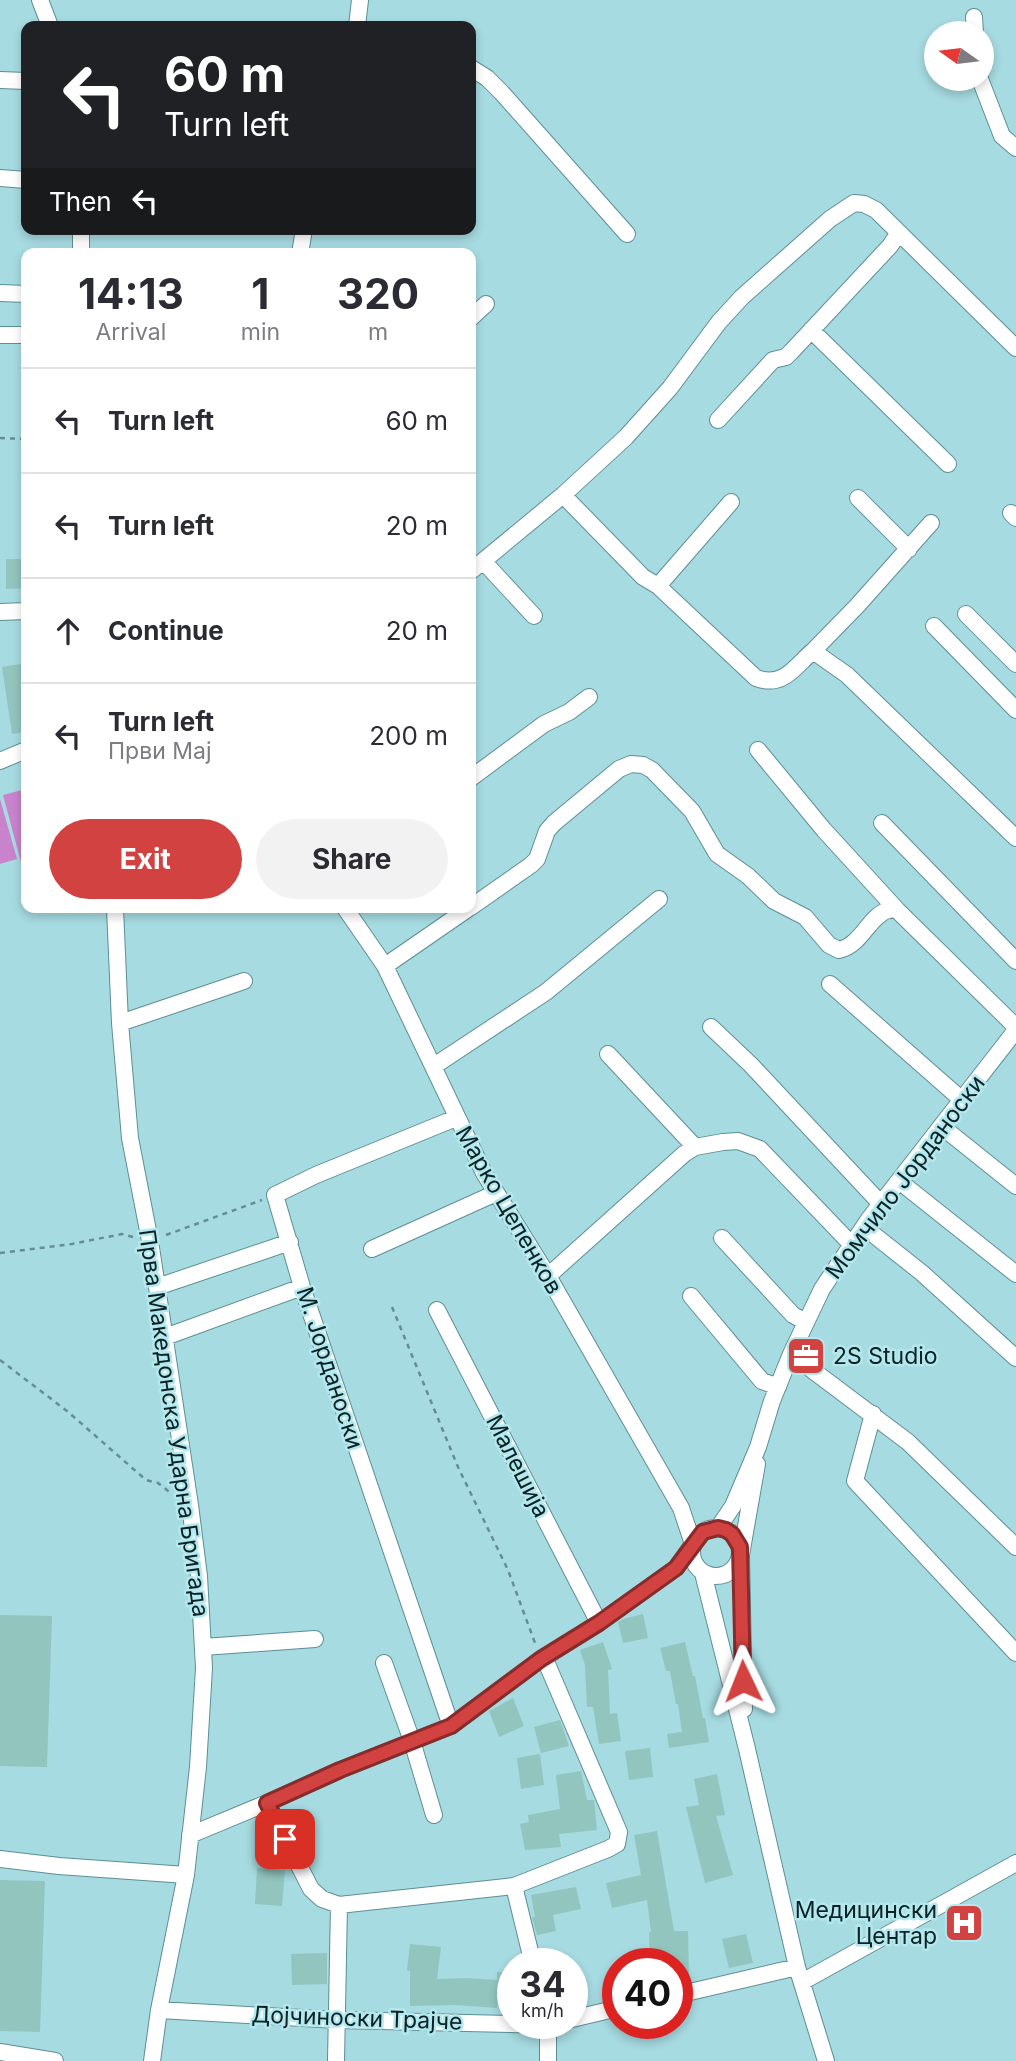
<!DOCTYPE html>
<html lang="en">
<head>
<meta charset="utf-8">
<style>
	body { margin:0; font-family:Inter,sans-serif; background:#f2f2f3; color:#2b2b33; height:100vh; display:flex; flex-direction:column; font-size:26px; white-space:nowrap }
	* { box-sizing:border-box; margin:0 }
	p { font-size:23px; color:#7c7c81 }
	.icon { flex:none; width:38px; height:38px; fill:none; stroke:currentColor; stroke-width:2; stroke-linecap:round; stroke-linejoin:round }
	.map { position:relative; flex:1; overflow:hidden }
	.drawer { position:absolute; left:21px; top:248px; width:455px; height:665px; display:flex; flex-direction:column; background:#fff; border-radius:14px; box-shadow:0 4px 10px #0003 }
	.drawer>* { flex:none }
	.hud { position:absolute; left:21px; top:21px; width:455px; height:214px; border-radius:14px; box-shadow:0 4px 10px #0003; background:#202124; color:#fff; overflow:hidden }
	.needle { width:46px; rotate:284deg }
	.tools { position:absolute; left:924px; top:21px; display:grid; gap:14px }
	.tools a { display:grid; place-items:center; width:70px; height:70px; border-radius:50%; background:#fff; box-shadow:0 4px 10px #0003; font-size:35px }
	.speed { position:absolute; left:497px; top:1948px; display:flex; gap:14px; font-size:35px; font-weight:700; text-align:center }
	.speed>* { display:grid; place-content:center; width:91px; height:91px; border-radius:50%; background:#fff; box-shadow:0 4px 10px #0003; line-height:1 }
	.speed small { font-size:18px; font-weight:400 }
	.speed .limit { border:10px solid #d22; background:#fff; color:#111 }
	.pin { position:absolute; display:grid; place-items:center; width:60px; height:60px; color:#fff; margin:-30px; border-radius:14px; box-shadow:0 4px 10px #0006 }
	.me { position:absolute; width:77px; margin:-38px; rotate:358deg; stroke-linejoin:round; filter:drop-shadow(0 0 5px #0008) }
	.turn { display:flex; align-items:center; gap:24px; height:147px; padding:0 28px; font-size:32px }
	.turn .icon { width:91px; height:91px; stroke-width:2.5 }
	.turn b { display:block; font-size:49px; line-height:60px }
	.then { display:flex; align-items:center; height:66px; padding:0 28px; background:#0003; gap:14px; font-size:26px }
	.eta { display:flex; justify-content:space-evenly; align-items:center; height:119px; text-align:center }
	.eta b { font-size:42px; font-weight:700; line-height:49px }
	.button { display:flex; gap:14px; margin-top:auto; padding:14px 28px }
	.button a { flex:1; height:80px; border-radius:42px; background:#d14240; color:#fff; font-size:28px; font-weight:700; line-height:80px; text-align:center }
	.button a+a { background:#f2f2f3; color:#2b2b33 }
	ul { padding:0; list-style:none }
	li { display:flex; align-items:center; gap:21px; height:105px; padding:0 28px; border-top:2px solid #e1e1e2 }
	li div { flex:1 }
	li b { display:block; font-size:26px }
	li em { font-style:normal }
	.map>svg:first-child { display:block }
</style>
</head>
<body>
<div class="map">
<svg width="1016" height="2061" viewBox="0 0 1016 2061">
	<rect width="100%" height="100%" fill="#a6dbe1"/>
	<path fill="#c983cd" d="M26,789V881L3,795Z
		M0,799L17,859L0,864Z"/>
	<path fill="#92c5be" d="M6,559H26V588L6,589Z
		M26,663V732L12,734L2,667Z
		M643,1614L648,1638L623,1643L618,1622L623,1619Z
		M0,1615L52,1616L47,1767L0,1766Z
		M603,1642L612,1669L608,1670L610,1714L617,1713L621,1741L599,1744L593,1707H587L585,1665L580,1650Z
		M685,1642L693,1676H695L703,1718H705L709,1742L669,1748L667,1734L682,1732L678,1704H676L670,1671H666L660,1648Z
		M513,1698L524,1726L499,1737L489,1711Z
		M560,1720L569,1746L541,1753L534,1727Z
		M650,1748L653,1777L629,1780L625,1751Z
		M540,1754L544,1785L521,1789L517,1758Z
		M581,1771L587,1800H594L597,1830L559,1834L561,1847L525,1850L520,1824L529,1822L528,1815L560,1809L556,1775Z
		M717,1774L725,1815L716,1816L733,1875L705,1883L686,1807L699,1805L694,1779Z
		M657,1831L674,1931H688L689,1975H677V1964H650L649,1932H651L647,1900L612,1908L606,1883L641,1875L634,1835Z
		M257,1868L285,1870L282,1906L255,1904Z
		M0,1880L45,1881L40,2032L0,2031Z
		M576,1887L581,1909L553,1915L556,1931L537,1935L532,1917H535L531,1895Z
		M746,1934L753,1963L729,1968L722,1939Z
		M410,1944L441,1947L437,1979L467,1978L497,1980V1972L513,1973V1998L498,1997L497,2008L456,2005L410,2006V1971L407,1970Z
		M327,1953V1984L292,1985L291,1954Z"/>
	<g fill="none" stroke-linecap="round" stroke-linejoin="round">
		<g stroke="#5c8f95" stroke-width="18">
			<path id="minor" d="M40,0L50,26
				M974,17L975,33
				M357,26L360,0
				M471,68L487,78L502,93L627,234
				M980,79L1002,136L1016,148
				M0,80L26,81
				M0,178L26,180
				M81,229V254
				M300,254L304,229
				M0,293L26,294
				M471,318L486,304
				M811,330L948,464
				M0,335H26
				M718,420L773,360L786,357L791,352L890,246L898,234
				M563,495L643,577L658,586L756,678C784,688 794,667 813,651L847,675L1016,838
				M858,498L909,549
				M1011,513L1016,518
				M483,561L534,616
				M471,571L563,495L626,437L670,388L719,322L742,297L830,219L854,203L864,204L876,210L1016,348
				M658,586L731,502
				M0,612L26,611
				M966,614L1016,664
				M934,626L1016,710
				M813,651L857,606L931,523
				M758,750L824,830L898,911
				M0,761L26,750
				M471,778L544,724L569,712L589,697
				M882,823L1016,961
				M471,907L531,865L537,859L547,831L554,823L619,769L631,764L643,765L652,770L692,811L717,854L748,876L774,901L805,917L829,945L839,950C863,945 869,913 892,909L898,911L1016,1027
				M115,908L120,1023L130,1138L150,1241L190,1505L199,1576L204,1668L198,1767L186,1875L159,2010L152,2061
				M385,966L469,908
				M830,984L962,1100
				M120,1023L244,981
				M711,1027L751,1065L881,1204
				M608,1054L695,1147
				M434,1066L546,992L659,899
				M941,1126L1016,1186
				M899,1181L1016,1274
				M864,1227L922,1273L1016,1358
				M722,1238L793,1315L806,1322
				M372,1249L496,1193
				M548,1276L684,1154L695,1147L723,1142L738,1141L760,1149L852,1245
				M157,1287L290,1242
				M691,1296L762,1381L778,1387
				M437,1310L599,1623
				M165,1337L302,1287
				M791,1354L908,1442L1016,1547
				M873,1414L855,1481L1016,1653
				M692 1552a24 24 0 1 1 48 0a24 24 0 1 1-48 0Z
				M718,1528L733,1506L758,1447L772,1401L791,1354L822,1289L869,1219L1016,1030
				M703,1573L747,1749L797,1967L826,2061
				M203,1647L315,1639
				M384,1663L412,1741L434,1815
				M744,1709L741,1555L757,1464
				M451,1726L302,1287L275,1195L316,1175L456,1118
				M267,1803L311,1889L322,1899L339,1905L336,2061
				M190,1835L267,1803L340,1770L451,1726L541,1659L599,1623L676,1568L693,1544L681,1508L548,1276L484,1173L385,966L345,908
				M0,1859L59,1866L186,1875
				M339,1905L514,1886
				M533,1964L514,1886L608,1849L617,1844L619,1832L544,1657
				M802,1982L1016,1863
				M677,1995L797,1967
				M159,2010L337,2020L548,2025L555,2023
				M572,2019L618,2008
				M0,2052L55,2061
				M548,2061V2023"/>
		</g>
		<path stroke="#668e92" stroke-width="2.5" stroke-dasharray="5 5" stroke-linecap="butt" d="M0,438L26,439
			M166,1235L262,1200
			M0,1253L72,1244L122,1234L133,1237
			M392,1307L458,1467L508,1570L535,1643
			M0,1360L67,1411L146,1480L158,1483L172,1494"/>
		<use href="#minor" stroke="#fff" stroke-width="16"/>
	</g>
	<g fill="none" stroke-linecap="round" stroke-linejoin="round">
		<g stroke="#882b2a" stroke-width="18">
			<path id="route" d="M285,1839L267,1803L340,1770L451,1726L541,1659L599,1623L676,1568L703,1532L718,1528L726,1530L732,1534L740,1547L743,1681"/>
		</g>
		<use href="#route" stroke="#d14240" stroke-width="12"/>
	</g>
	<defs>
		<g id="office-square" transform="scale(2.0125)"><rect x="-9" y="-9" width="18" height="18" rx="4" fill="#d14240" stroke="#b3e8ee"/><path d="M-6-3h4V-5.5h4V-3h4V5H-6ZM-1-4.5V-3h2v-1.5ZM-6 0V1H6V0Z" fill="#fff"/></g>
		<g id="hospital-square" transform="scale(2.0125)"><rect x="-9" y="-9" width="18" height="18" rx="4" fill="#d14240" stroke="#b3e8ee"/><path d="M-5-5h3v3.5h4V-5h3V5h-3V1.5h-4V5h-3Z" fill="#fff"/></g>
	</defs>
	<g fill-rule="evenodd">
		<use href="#office-square" x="806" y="1356"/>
		<use href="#hospital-square" x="964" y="1923"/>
	</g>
	<g text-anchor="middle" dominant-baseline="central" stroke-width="5" stroke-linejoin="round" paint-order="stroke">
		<g font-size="23" fill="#0c2124" stroke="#b3e8ee">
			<text transform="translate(905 1177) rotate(-53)">Момчило Јорданоски</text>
			<text transform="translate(509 1210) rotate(60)">Марко Цепенков</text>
			<text transform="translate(330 1368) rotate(72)">М. Јорданоски</text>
			<text transform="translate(174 1423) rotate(82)">Прва Македонска Ударна Бригада</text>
			<text transform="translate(518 1466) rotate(63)">Малешија</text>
			<text transform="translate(357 2018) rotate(2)">Дојчиноски Трајче</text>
		</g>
		<g font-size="23" fill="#0c2124" stroke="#b3e8ee" text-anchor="start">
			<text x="833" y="1356">2S Studio</text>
			<text x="937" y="1910" text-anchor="end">Медицински<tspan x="937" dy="26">Центар</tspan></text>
		</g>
	</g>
</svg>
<div class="tools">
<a><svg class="needle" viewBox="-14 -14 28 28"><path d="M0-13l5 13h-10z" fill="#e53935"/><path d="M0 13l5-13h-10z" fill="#7c7c81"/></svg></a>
</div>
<div class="speed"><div>34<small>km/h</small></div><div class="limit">40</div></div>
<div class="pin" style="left:285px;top:1839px;background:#d93025"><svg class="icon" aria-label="arrive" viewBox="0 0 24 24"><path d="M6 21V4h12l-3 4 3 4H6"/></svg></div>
<svg class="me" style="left:743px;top:1681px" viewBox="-20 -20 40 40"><path d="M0-17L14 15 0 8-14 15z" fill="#d14240" stroke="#fff" stroke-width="4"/></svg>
<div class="hud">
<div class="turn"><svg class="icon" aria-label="left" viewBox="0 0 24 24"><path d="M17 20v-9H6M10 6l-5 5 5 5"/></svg><div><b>60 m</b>Turn left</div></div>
<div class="then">Then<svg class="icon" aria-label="left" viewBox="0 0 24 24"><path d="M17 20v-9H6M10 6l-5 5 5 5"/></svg></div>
</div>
<section class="drawer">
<div class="eta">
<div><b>14:13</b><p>Arrival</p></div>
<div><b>1</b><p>min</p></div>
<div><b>320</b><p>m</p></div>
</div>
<ul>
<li><svg class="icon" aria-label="left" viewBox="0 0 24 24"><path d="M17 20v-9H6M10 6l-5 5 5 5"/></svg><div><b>Turn left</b></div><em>60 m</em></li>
<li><svg class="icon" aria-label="left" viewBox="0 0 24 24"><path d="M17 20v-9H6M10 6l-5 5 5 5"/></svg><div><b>Turn left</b></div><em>20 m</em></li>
<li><svg class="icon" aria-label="ahead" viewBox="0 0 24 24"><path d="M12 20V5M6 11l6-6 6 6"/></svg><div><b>Continue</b></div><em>20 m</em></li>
<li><svg class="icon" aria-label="left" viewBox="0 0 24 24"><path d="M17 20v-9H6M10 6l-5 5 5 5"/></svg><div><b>Turn left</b><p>Први Мај</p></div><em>200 m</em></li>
</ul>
<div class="button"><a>Exit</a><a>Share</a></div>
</section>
</div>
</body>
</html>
